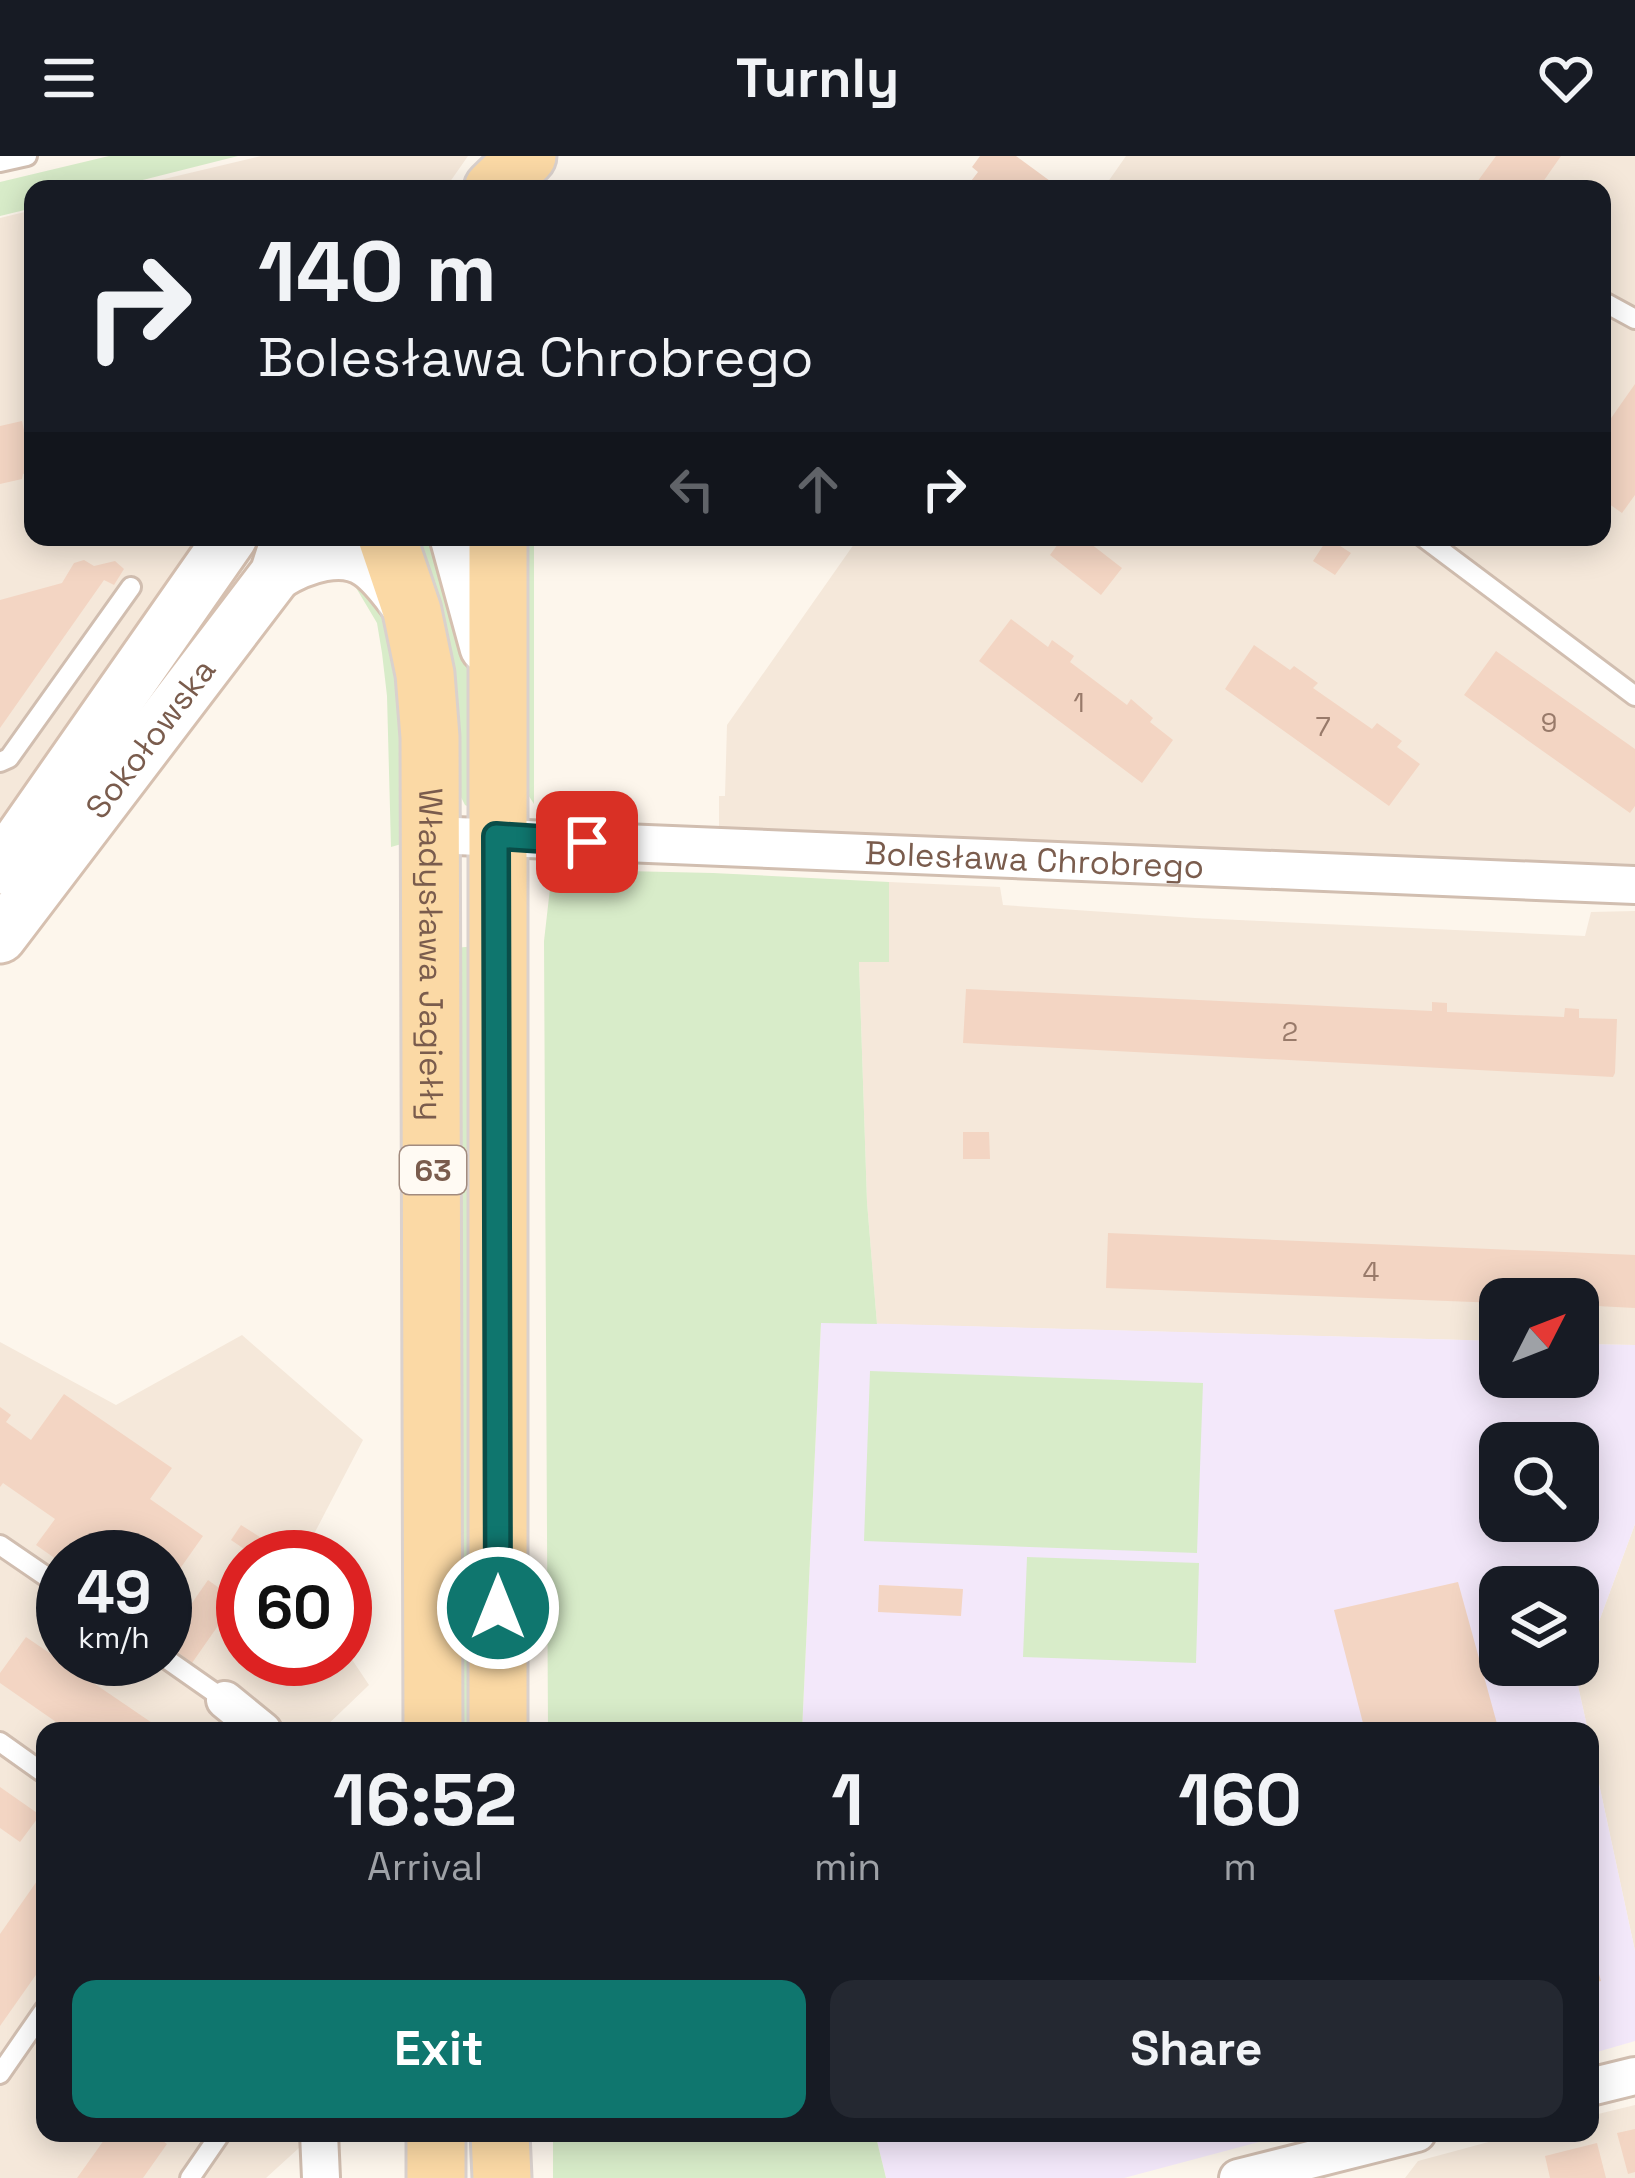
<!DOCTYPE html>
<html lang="en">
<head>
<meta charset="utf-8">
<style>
	body { margin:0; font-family:"Space Grotesk",sans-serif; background:#242831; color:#f1f3f6; height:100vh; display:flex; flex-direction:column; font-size:45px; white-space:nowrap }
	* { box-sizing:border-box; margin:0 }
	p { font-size:39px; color:#9ea1a6 }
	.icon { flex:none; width:66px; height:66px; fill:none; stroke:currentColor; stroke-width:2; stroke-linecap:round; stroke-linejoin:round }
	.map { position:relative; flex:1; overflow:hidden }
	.panel { position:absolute; left:36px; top:1566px; width:1563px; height:420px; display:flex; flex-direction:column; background:#171b24; border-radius:24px; box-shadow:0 6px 30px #0003 }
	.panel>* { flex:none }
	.banner { position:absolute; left:24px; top:24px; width:1587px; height:366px; border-radius:24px; box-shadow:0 6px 30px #0003; background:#171b24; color:#f1f3f6; overflow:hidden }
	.needle { width:78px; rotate:48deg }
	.controls { position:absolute; left:1479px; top:1122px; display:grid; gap:24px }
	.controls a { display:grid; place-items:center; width:120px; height:120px; border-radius:24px; background:#171b24; box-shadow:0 6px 30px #0003; font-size:60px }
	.speed { position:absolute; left:36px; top:1374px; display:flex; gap:24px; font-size:60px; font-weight:700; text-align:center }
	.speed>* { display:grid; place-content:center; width:156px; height:156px; border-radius:50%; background:#171b24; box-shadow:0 6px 30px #0003; line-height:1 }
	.speed small { font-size:30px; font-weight:400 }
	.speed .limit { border:18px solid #d22; background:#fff; color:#111 }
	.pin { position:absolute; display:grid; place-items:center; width:102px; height:102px; color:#fff; margin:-51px; border-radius:24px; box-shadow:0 6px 18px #0006 }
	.me { position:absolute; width:132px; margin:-66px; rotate:0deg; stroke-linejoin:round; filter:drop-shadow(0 0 9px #0008) }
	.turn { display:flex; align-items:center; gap:42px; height:252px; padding:0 36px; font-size:54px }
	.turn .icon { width:156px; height:156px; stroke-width:2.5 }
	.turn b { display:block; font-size:84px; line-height:102px }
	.lanes { display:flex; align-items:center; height:114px; padding:0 36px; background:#0003; justify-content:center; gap:60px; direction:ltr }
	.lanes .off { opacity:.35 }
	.eta { display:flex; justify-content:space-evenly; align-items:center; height:204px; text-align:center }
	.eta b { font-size:72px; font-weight:700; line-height:84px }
	.cta { display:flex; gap:24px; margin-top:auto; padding:24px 36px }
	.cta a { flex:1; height:138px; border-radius:24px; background:#0f766e; color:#fff; font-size:48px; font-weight:700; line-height:138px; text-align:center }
	.cta a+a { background:#242831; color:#f1f3f6 }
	header { display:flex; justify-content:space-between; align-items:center; height:156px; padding:0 36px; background:#171b24; font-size:54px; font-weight:700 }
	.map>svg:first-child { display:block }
</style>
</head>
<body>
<header><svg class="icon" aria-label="menu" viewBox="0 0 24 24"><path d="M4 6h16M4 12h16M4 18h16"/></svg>Turnly<svg class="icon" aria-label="heart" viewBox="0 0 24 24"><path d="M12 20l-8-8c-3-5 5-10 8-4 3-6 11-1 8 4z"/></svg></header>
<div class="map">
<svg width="1635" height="2022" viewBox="0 0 1635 2022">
	<rect width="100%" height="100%" fill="#fdf6ec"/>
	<path fill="#f5e8da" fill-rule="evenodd" d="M261,0H468L445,33H122Z
		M1126,0H1635V708L719,674V640H725L727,569L859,381H1602V33H1103Z
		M33,54V381H200L0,668V62Z
		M889,726L1000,731L1003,749L1195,762L1585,780L1591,756L1635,755V1189L1578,1188V1143H1500V1185L877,1168L867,1046L859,806L889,805Z
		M242,1179L363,1284L302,1401H243V1503H345V1493L369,1529L321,1575H45V1977H299L300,1991L266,2022H0V1186L116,1249ZM63,1401H165V1503H63Z
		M1635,1368V1795L1590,1586V1575H1588L1577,1525Z
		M1635,1949V2022H1405L1418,2005L1496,1984L1527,1977H1590V1960Z"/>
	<path fill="#f3e8fa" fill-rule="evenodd" d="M821,1166L1500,1185V1221H1578V1188L1635,1189V1368L1577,1525L1588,1575H802ZM1500,1287H1578V1365H1500ZM1500,1431H1578V1509H1500Z
		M1590,1586L1635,1795V1885L1590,1898Z
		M875,1977H1293L1124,2022H886Z"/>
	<path fill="#d8ecc9" d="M109,0H238L107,33H33V52L0,60V26Z
		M414,381H436L459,463L469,517L473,653L465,649L458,635Z
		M517,381H534V648L521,628Z
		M352,425L393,461L412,685L391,691L387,540L382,497L377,467Z
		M580,714L713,717L889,726V806H859L867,1046L877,1168L821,1167L802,1575H548L544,785L552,715Z
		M477,790L478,1575H453L454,792Z
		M870,1215L1203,1227L1197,1397L864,1385Z
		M1027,1401L1199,1407L1196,1507L1023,1501Z
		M553,1977H875L886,2022H553Z"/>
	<path fill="#f3d5c3" d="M980,0H1016L1061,33H965L978,16L972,11Z
		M1496,0H1561L1538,33H1472Z
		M1635,228V339L1622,357L1602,343V275Z
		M22,265L33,315L23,318L22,323L0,328V270Z
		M1063,381H1082L1122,412L1101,439L1050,399Z
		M1328,382L1351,397L1335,419L1313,405Z
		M84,404L94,410L115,405L124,413L114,429L104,424L0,572V444L62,427L74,407Z
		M1011,463L1048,491L1052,484L1074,500L1070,506L1127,549L1131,543L1153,562L1150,566L1173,584L1142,627L979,505Z
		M1254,489L1290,514L1294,510L1318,527L1313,532L1372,573L1377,567L1402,585L1397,591L1420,608L1389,650L1225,533Z
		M1496,495L1635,593V650L1630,657L1464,539Z
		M966,833L1432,855V846L1447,847V856L1564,861L1565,852L1579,853V862L1617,863L1615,917L1613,921L963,887Z
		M963,976H989L990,1003H963Z
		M1108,1077L1635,1099V1152L1578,1149V1143H1500V1147L1106,1132Z
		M64,1238L172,1312L150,1343L203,1380L165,1434V1401H80L74,1397L71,1401H63V1408L36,1389L55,1363L3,1327L0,1331V1251L11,1259L6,1266L31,1284Z
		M241,1369L266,1385L256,1401L231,1384Z
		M208,1424L236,1444L192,1507L165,1486Z
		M1458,1426L1499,1575H1365L1334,1454Z
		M879,1429L963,1433L961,1460L878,1456Z
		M26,1481L164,1575H69L0,1527V1517Z
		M0,1631L40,1659L20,1686L0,1672Z
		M37,1725L45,1731V1806L0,1870V1778Z
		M1590,1787L1601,1825L1590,1827Z
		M1635,1973V2016L1628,2018L1617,1977Z
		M109,1977H152L167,1988L143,2022H77Z
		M1597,1987L1606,2022H1550L1545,2000Z"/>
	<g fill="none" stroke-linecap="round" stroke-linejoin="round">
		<g stroke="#d1beb0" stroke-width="24">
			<path id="lane" d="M0,6L27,0
				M1602,145L1635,163
				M1423,381L1635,540
				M0,606L9,602L131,431
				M0,1389L63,1432
				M165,1502L225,1544
				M0,1586L45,1618
				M0,1918L45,1853
				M190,2022L221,1977"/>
		</g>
		<g stroke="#d1beb0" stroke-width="42">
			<g id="street">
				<path id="s1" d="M432,679L1635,729"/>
				<path d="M225,1544L263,1575"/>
				<path d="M1590,1931L1635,1920"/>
				<path d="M319,1977L321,2022"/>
				<path d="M1238,2022L1417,1977"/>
			</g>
		</g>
		<g stroke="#d6c0b0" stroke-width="57">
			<g id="secondary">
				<path d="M456,381L486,491"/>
				<path d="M276,418C302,402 343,387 370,407C386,418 398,437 410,452"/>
				<path d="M0,712L231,381"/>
				<path id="s2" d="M0,781L276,418L283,396L293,381"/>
			</g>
		</g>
		<g stroke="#dad1cd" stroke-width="63">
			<g id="primary">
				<path d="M493,33L527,0"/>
				<path id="s3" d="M387,381L412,455L425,518L430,581L433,1575"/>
				<path d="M498,381V1575"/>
				<path d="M436,1977V2022"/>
				<path d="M500,1977L502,2022"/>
			</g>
		</g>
		<use href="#lane" stroke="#fff" stroke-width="18"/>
		<use href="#street" stroke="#fff" stroke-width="36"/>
		<use href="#secondary" stroke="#fff" stroke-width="51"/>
		<use href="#primary" stroke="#fbd9a5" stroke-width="57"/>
	</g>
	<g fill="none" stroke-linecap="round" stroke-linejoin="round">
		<g stroke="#0a4d48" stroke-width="30">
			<path id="route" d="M498,1452L496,680L587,686"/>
		</g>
		<use href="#route" stroke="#0f766e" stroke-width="21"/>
	</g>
	<g text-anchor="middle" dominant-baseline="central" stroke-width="9" stroke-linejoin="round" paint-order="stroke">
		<g font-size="27" fill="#987a6a">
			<text x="1079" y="546">1</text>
			<text x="1549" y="566">9</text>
			<text x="1323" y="570">7</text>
			<text x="1290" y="875">2</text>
			<text x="1371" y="1115">4</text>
		</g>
		<rect fill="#fffaf3" stroke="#a28b7f" stroke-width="3" x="400" y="990" width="66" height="48" rx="9"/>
		<g font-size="30" font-weight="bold" fill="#7a5c4d">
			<text x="433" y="1014">63</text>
		</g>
		<g font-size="33" fill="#7a5c4d" stroke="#fffaf3">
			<text stroke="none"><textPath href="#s2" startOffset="249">Sokołowska</textPath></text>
			<text stroke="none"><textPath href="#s1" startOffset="603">Bolesława Chrobrego</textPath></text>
			<text stroke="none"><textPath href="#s3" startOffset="423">Władysława Jagiełły</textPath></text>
		</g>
	</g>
</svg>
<div class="controls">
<a><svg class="needle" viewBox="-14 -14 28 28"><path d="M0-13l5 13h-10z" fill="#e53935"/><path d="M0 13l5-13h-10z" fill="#9ea1a6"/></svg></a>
<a><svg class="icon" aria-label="search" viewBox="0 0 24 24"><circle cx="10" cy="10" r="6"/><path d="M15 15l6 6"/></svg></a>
<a><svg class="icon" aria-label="layers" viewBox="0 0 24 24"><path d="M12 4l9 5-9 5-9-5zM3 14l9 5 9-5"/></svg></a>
</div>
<div class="speed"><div>49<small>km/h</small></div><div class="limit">60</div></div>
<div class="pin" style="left:587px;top:686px;background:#d93025"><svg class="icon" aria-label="arrive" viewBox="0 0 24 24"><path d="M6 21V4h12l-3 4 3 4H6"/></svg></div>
<svg class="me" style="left:498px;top:1452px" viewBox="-20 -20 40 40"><circle r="17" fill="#0f766e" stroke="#fff" stroke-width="3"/><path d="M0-11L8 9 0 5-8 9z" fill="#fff"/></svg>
<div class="banner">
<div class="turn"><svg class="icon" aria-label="right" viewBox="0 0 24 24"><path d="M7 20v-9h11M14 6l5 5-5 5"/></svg><div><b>140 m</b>Bolesława Chrobrego</div></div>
<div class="lanes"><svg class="icon off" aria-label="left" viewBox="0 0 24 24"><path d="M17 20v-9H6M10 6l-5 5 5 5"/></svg><svg class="icon off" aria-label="ahead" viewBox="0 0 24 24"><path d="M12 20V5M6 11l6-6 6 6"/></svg><svg class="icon" aria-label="right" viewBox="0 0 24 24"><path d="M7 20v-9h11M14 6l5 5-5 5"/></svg></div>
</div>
<section class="panel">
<div class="eta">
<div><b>16:52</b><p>Arrival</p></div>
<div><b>1</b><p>min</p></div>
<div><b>160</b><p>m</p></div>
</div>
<div class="cta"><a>Exit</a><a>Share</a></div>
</section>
</div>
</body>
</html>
